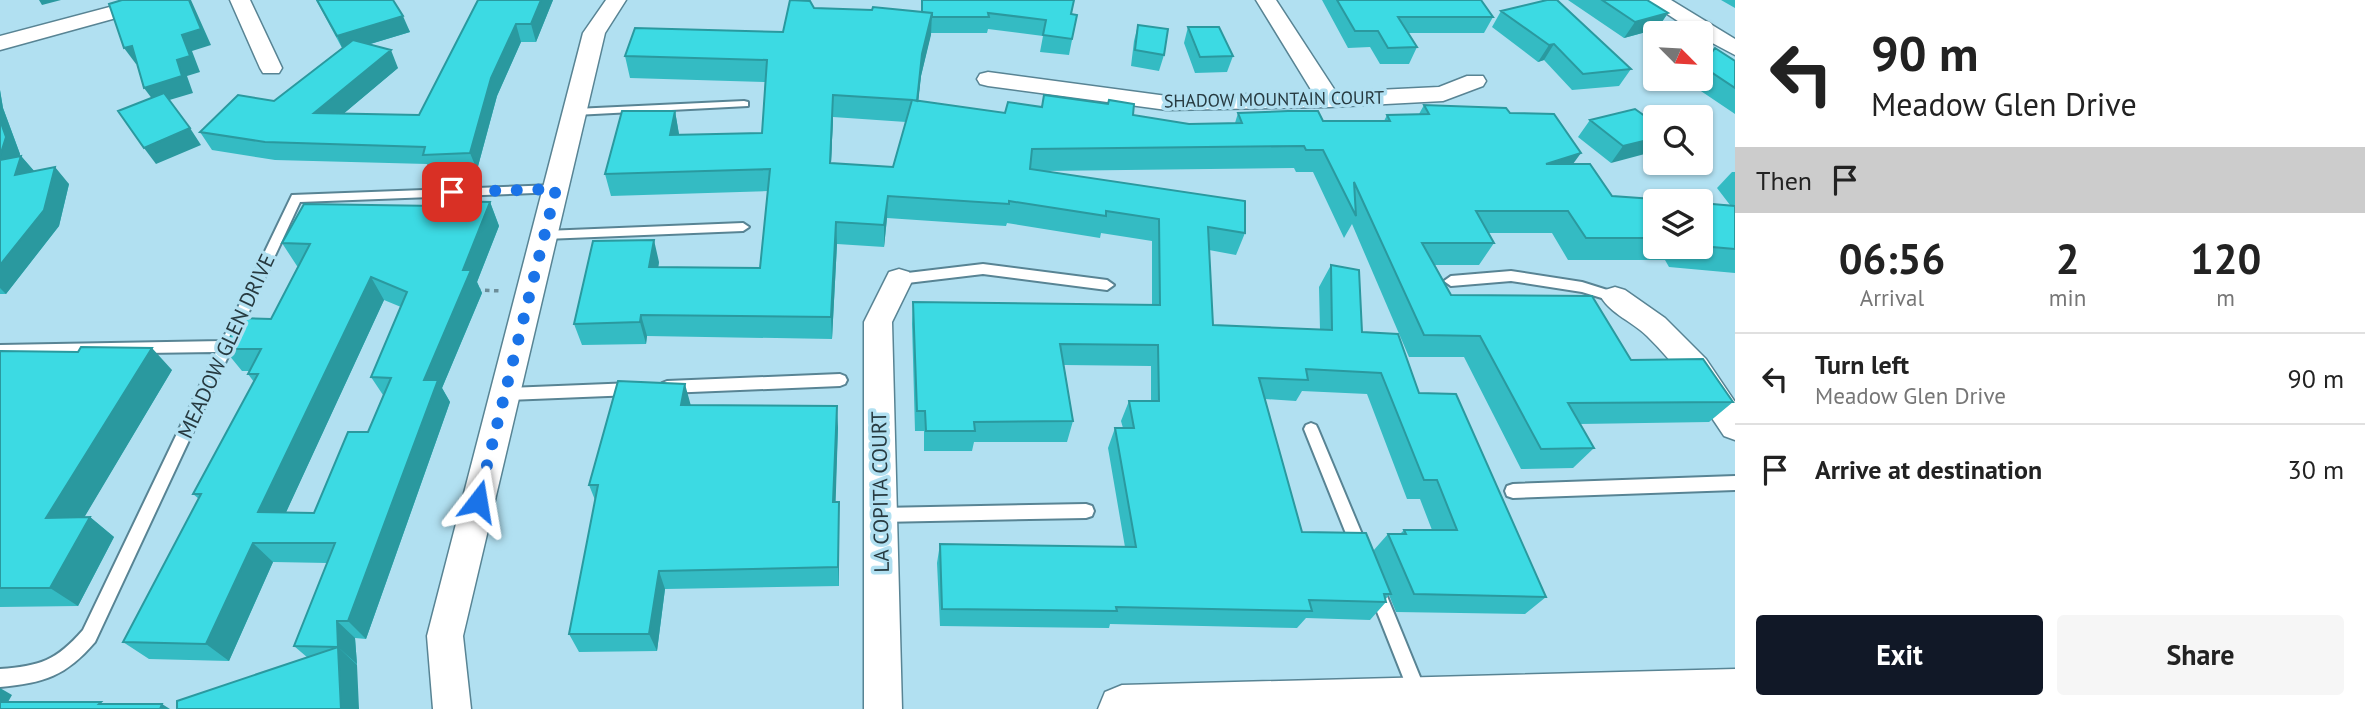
<!DOCTYPE html>
<html lang="en">
<head>
<meta charset="utf-8">
<style>
	body { margin:0; font-family:"PT Sans",sans-serif; background:#f6f6f6; color:#222; height:100vh; display:flex; flex-direction:column; font-size:26px; white-space:nowrap }
	* { box-sizing:border-box; margin:0 }
	p { font-size:23px; color:#767676 }
	.icon { flex:none; width:38px; height:38px; fill:none; stroke:currentColor; stroke-width:2; stroke-linecap:round; stroke-linejoin:round }
	.map { position:relative; flex:1; overflow:hidden }
	.details { display:flex; flex-direction:column; background:#fff; width:630px }
	.details>* { flex:none }
	.guide { background:#fff; color:#222; overflow:hidden }
	.needle { width:46px; rotate:114deg }
	.buttons { position:absolute; left:1643px; top:21px; display:grid; gap:14px }
	.buttons a { display:grid; place-items:center; width:70px; height:70px; border-radius:7px; background:#fff; box-shadow:0 2px 5px #0004; font-size:35px }
	.pin { position:absolute; display:grid; place-items:center; width:60px; height:60px; color:#fff; margin:-30px; border-radius:14px; box-shadow:0 4px 10px #0006 }
	.me { position:absolute; width:77px; margin:-38px; rotate:14deg; stroke-linejoin:round; filter:drop-shadow(0 0 5px #0008) }
	.turn { display:flex; align-items:center; gap:24px; height:147px; padding:0 21px; font-size:32px }
	.turn .icon { width:91px; height:91px; stroke-width:2.5 }
	.turn b { display:block; font-size:49px; line-height:60px }
	.then { display:flex; align-items:center; height:66px; padding:0 21px; background:#0003; gap:14px; font-size:26px }
	.eta { display:flex; justify-content:space-evenly; align-items:center; height:119px; text-align:center }
	.eta b { font-size:42px; font-weight:600; line-height:49px }
	.primary-button { display:flex; gap:14px; margin-top:auto; padding:14px 21px }
	.primary-button a { flex:1; height:80px; border-radius:7px; background:#111827; color:#fff; font-size:28px; font-weight:600; line-height:80px; text-align:center }
	.primary-button a+a { background:#f6f6f6; color:#222 }
	ul { padding:0; list-style:none }
	li { display:flex; align-items:center; gap:21px; height:91px; padding:0 21px; border-top:2px solid #e0e0e0 }
	li div { flex:1 }
	li b { display:block; font-size:26px }
	li em { font-style:normal }
	main { display:flex; flex:1; min-height:0 }
	.map>svg:first-child { display:block }
</style>
</head>
<body>
<main>
<div class="map">
<svg width="1735" height="709" viewBox="0 0 1735 709">
	<rect width="100%" height="100%" fill="#b1e0f1"/>
	<g fill="none" stroke-linecap="round" stroke-linejoin="round">
		<g stroke="#588494" stroke-width="4">
			<path id="service" d="M744,101L748,102V106L575,115L569,112L575,109Z
				M556,185L562,189L560,192L300,202L95,642C66,676 44,683 0,687V669C40,666 56,661 83,630L216,352L0,355V345L222,341L292,195Z
				M743,223L749,227L743,231L545,239L539,235L545,231Z
				M983,264L1107,280L1114,285L1107,290L983,274L899,284L892,279L899,274Z
				M1511,271L1582,282L1620,294L1622,297L1615,302L1582,292L1511,281L1451,286L1444,281L1451,276Z
				M840,374L845,376L847,380L845,384L840,386L667,393L662,391L660,387L662,383L667,381Z
				M633,383L638,385L640,389L638,393L633,395L505,400L500,398L498,394L500,390L505,388Z
				M1311,423L1316,425L1318,429L1369,551L1367,556L1361,558L1355,556L1353,551L1304,429L1306,425Z
				M1735,476V490L1513,498L1507,496L1505,491L1507,486L1513,484Z
				M1086,504L1092,506L1094,511L1092,516L1086,518L880,522L874,520L872,515L874,510L880,508Z
				M1376,581L1382,584L1427,694L1424,700L1418,703L1412,700L1368,589L1370,584Z"/>
		</g>
		<g stroke="#588494" stroke-width="3">
			<path id="minor" d="M136,0H170L167,4L0,50V36Z
				M230,0H250L282,68L279,73H263L260,68Z
				M606,0H626L605,33L463,636L471,709H433L427,636L583,33Z
				M1256,0H1276L1336,92L1439,87L1467,76H1483L1486,81L1483,86L1443,101L1329,107L1167,110L988,86L980,84L977,79L980,74L988,72L1167,96L1313,93Z
				M1646,0H1671L1735,39V55L1701,37V33H1696Z
				M899,269L909,272L913,279L892,322L902,709H864V322L889,272Z
				M1615,287L1625,290L1665,318L1706,359L1735,402V440L1724,436C1700,400 1678,366 1647,336C1633,322 1611,314 1601,297L1605,290Z"/>
		</g>
		<g stroke="#588494" stroke-width="3">
			<path id="tertiary" d="M1735,669V709H1098L1105,692L1122,685Z"/>
		</g>
		<path stroke="#6c8d99" stroke-width="3.5" stroke-dasharray="4.5 4.5" stroke-linecap="butt" d="M476,290L502,291"/>
		<use href="#service" fill="#fff" fill-rule="evenodd"/>
		<use href="#minor" fill="#fff" fill-rule="evenodd"/>
		<use href="#tertiary" fill="#fff" fill-rule="evenodd"/>
	</g>
	<path fill="#34bbc3" fill-rule="evenodd" d="M316,0H395H393L410,32L370,44L398,68L343,114L419,115L478,0H553L536,42H521L497,96L477,170L431,173L427,164L275,160L212,150L200,132L274,101L342,48Z
		M921,0H1074L1071,14L1077,15L1069,55L1040,52L1043,36L988,29L987,33H931L921,76L918,101L1005,113L1042,107L1133,115L1189,124L1235,123L1238,113L1323,121H1384L1387,115L1419,114L1424,105L1510,113L1612,196L1656,201V247H1701V203L1730,205L1717,188L1732,172H1735V273L1669,267L1665,260H1568L1552,233H1488L1494,243L1479,265H1435L1451,295L1631,360L1733,402L1709,422L1580,424L1594,448L1573,468L1521,469L1464,357H1409L1352,224L1344,238L1313,172H1296L1294,168L1042,171L1245,233L1236,255L1209,250L1213,325L1320,330L1319,287L1331,265L1362,332L1419,393L1546,597L1525,614L1396,612L1389,595L1385,600L1386,602L1370,620L1306,618L1297,628L1110,624L1109,628L940,626L937,563L940,544L1125,547L1108,448L1115,428H1123L1121,421L1129,401H1151V366L1064,365L1073,421L1067,442H974L972,451H924V431H915L912,324L913,302L1152,305V241L1101,233L1100,238L1007,223L1006,226L887,218L884,247L837,244L832,339L647,336L646,344L582,345L574,324L659,262L658,267L760,268L768,191L611,196L605,174L675,111L679,135L762,133L765,82L630,78L625,56L783,32L814,8L921,12ZM833,117L906,122L893,167L831,163ZM1302,391L1367,394L1407,499H1420L1432,530H1404L1400,534H1388L1373,551L1302,532L1265,399L1296,401Z
		M1322,0H1481L1493,17L1484,33H1408L1417,47L1409,64H1380L1370,47L1348,48Z
		M1568,0H1647L1668,13L1657,29L1624,38Z
		M1721,0H1735V8Z
		M1501,11L1631,69L1619,86L1572,90L1544,60L1538,62L1492,27Z
		M1138,25L1164,55L1159,71L1131,66L1134,41Z
		M1188,27L1233,56L1227,72L1195,73L1184,43Z
		M1715,48L1735,61V114L1689,83L1692,79H1701V65Z
		M0,90L3,108L20,154V156H21L34,171L69,184L59,226L6,294H0Z
		M1590,120L1656,124L1611,163L1578,137Z
		M490,202L499,226L477,282L482,293L442,388L450,402L366,639L355,638L357,665L308,658L294,646L328,563L273,562L229,661L149,659L123,642L199,499L193,494L254,382L248,374L249,371H242L224,349L271,319L298,266H297L282,243L438,206ZM384,300L401,307L371,377L383,395L368,432L314,513L286,512Z
		M0,351L172,370L84,517H90L114,537L78,606L0,607Z
		M690,405L838,427L835,502L839,522V586L665,589L657,651L579,652L569,634L595,500L589,485Z"/>
	<path fill="#2a999f" d="M39,0H61L42,5Z
		M189,0H191L211,45L192,51L200,72L187,76L193,93L156,104L144,88L177,60Z
		M541,0H553L536,42L531,24Z
		M932,13L931,35L921,76L916,123L917,101L922,54Z
		M1668,13L1657,29L1624,38L1635,22Z
		M403,16L410,32L344,52L337,36Z
		M516,24L521,42L497,96L477,170L470,153L491,78Z
		M1554,44L1544,60L1538,62L1549,45Z
		M132,46L143,62L136,64L124,48Z
		M391,50L398,68L323,131L314,113Z
		M0,90L3,108L20,154L13,177L0,162Z
		M833,95V117L830,185V163Z
		M675,111L679,134L674,157L670,135Z
		M190,128L201,145L156,164L144,148Z
		M1656,138V151L1611,163L1623,146Z
		M1581,153L1565,175L1546,164Z
		M21,156L35,172L15,175Z
		M55,167L69,184L59,226L6,294L0,288V265Z
		M888,196L887,218L884,247V225Z
		M490,202L499,226L477,282L482,293L442,388L450,402L366,639L348,621L424,380L463,270Z
		M836,222L837,244L832,339L831,317Z
		M654,240L659,262L655,288L649,267Z
		M371,277L384,300L277,532L258,512Z
		M641,315L647,336L646,344L640,322Z
		M152,348L172,370L72,538L46,518Z
		M685,384L691,406L681,405Z
		M837,406L838,427L835,522L833,502Z
		M839,502V586L838,567Z
		M90,517L114,537L78,606L50,588Z
		M253,543L273,562L229,661L206,644Z
		M659,571L665,589L657,651L649,634Z
		M337,621L355,638L357,664L338,647Z
		M338,647L357,665L359,709H341Z
		M0,688L12,695L4,709H0Z
		M162,704L170,709H160Z"/>
	<path fill="#3cdae3" stroke="#2a999f" stroke-width="2" fill-rule="evenodd" d="M122,0H189L201,29L182,35L190,56L177,60L182,76L144,88L132,46L124,48L109,4Z
		M317,0H393L403,16L337,36Z
		M478,0H541L531,24H516L491,78L470,153L423,155L425,147L265,142L200,132L238,95L274,101L353,40L391,50L314,113L419,115Z
		M790,0L810,1L814,8L872,10L873,7L932,13L922,54L917,101L913,100L1005,113L1008,102L1042,107L1044,95L1108,104L1109,100L1134,104L1133,115L1189,124L1242,123L1238,113L1288,111H1318L1323,121H1390L1387,115L1429,114L1424,105L1506,108L1510,113L1554,114L1581,153L1546,164H1590L1612,196L1682,201H1656V238H1586L1568,211H1476L1494,243H1422L1451,295L1592,296L1631,360L1703,359L1733,402L1568,403L1594,448L1541,449L1480,336L1424,335L1354,182L1356,216L1323,150H1306L1304,146L1032,149L1030,169L1245,201V233L1208,227L1213,325L1332,330L1331,265L1359,270L1362,332L1398,334L1419,393L1456,394L1546,597L1414,594L1388,534H1406L1404,530H1457L1437,480H1424L1381,373L1306,369L1308,380L1259,378L1302,532L1366,533L1391,594H1384L1386,602L1309,600L1312,611L1116,607L1117,611L942,609L940,544L1136,547L1115,428H1134L1129,401H1159L1158,345L1060,344L1073,421L974,422L975,431H926L925,411H917L913,302L1160,305L1159,219L1106,211V216L1009,201V204L888,196L884,225L836,222L831,317L641,315L640,322L574,324L593,241L654,240L649,267L760,268L770,169L605,174L622,111H675L670,135L762,133L767,60L625,56L635,28L783,32ZM833,95L912,100L893,167L830,163Z
		M922,0H1074L1071,14L1077,15L1072,39L1043,35L1046,20L988,13L989,17H932V13L922,12Z
		M1337,0H1481L1493,17H1398L1417,47L1388,48L1378,31H1355Z
		M1547,0H1557L1631,69L1583,74L1554,44L1549,45L1501,11Z
		M1602,0H1647L1668,13L1635,22Z
		M1138,25L1168,29L1164,55L1135,50Z
		M1188,27H1219L1233,56L1200,57Z
		M1715,48L1735,61V88L1702,66Z
		M164,93L190,128L144,148L118,111Z
		M1635,109L1656,124V138L1623,146L1590,120Z
		M0,120L6,137L0,156Z
		M21,156L15,175L55,167L44,210L0,265V160Z
		M440,201L490,202L463,270H471L424,380H438L348,621H337L338,647L294,646L335,543H253L206,644L123,642L201,494H193L258,374H248L261,349H224L240,318L271,319L310,244L282,243L304,204L438,206ZM371,277L407,292L371,377L391,378L368,432H348L314,513L258,512Z
		M1701,203L1735,206V249L1701,246Z
		M81,347L152,348L46,518L90,517L50,588H0V351L78,352Z
		M618,381L685,384L681,405L837,406L833,502H839L838,567L659,571L649,634H569L598,485H589Z
		M338,647L341,709H177V701Z
		M0,702H101L99,704H162L160,709H0Z"/>
	<g fill="none" stroke-linecap="round" stroke-linejoin="round">
		<path stroke="#1a73e8" stroke-width="12" stroke-dasharray="0 21.6" d="M452,192L556,189L478,501"/>
	</g>
	<g text-anchor="middle" dominant-baseline="central" stroke-width="7" stroke-linejoin="round" paint-order="stroke">
		<g font-size="18" fill="#273a40" stroke="#b1e0f1">
			<text transform="translate(1274 99) rotate(-1)">SHADOW MOUNTAIN COURT</text>
		</g>
		<g font-size="21" fill="#273a40" stroke="#b1e0f1">
			<text transform="translate(226 346) rotate(-65)">MEADOW GLEN DRIVE</text>
			<text transform="translate(880 492) rotate(-91)">LA COPITA COURT</text>
		</g>
	</g>
</svg>
<div class="buttons">
<a><svg class="needle" viewBox="-14 -14 28 28"><path d="M0-13l5 13h-10z" fill="#e53935"/><path d="M0 13l5-13h-10z" fill="#767676"/></svg></a>
<a><svg class="icon" aria-label="search" viewBox="0 0 24 24"><circle cx="10" cy="10" r="6"/><path d="M15 15l6 6"/></svg></a>
<a><svg class="icon" aria-label="layers" viewBox="0 0 24 24"><path d="M12 4l9 5-9 5-9-5zM3 14l9 5 9-5"/></svg></a>
</div>
<div class="pin" style="left:452px;top:192px;background:#d93025"><svg class="icon" aria-label="arrive" viewBox="0 0 24 24"><path d="M6 21V4h12l-3 4 3 4H6"/></svg></div>
<svg class="me" style="left:478px;top:501px" viewBox="-20 -20 40 40"><path d="M0-17L14 15 0 8-14 15z" fill="#1a73e8" stroke="#fff" stroke-width="4"/></svg>
</div>
<section class="details">
<div class="guide">
<div class="turn"><svg class="icon" aria-label="left" viewBox="0 0 24 24"><path d="M17 20v-9H6M10 6l-5 5 5 5"/></svg><div><b>90 m</b>Meadow Glen Drive</div></div>
<div class="then">Then<svg class="icon" aria-label="arrive" viewBox="0 0 24 24"><path d="M6 21V4h12l-3 4 3 4H6"/></svg></div>
</div>
<div class="eta">
<div><b>06:56</b><p>Arrival</p></div>
<div><b>2</b><p>min</p></div>
<div><b>120</b><p>m</p></div>
</div>
<ul>
<li><svg class="icon" aria-label="left" viewBox="0 0 24 24"><path d="M17 20v-9H6M10 6l-5 5 5 5"/></svg><div><b>Turn left</b><p>Meadow Glen Drive</p></div><em>90 m</em></li>
<li><svg class="icon" aria-label="arrive" viewBox="0 0 24 24"><path d="M6 21V4h12l-3 4 3 4H6"/></svg><div><b>Arrive at destination</b></div><em>30 m</em></li>
</ul>
<div class="primary-button"><a>Exit</a><a>Share</a></div>
</section>
</main>
</body>
</html>
